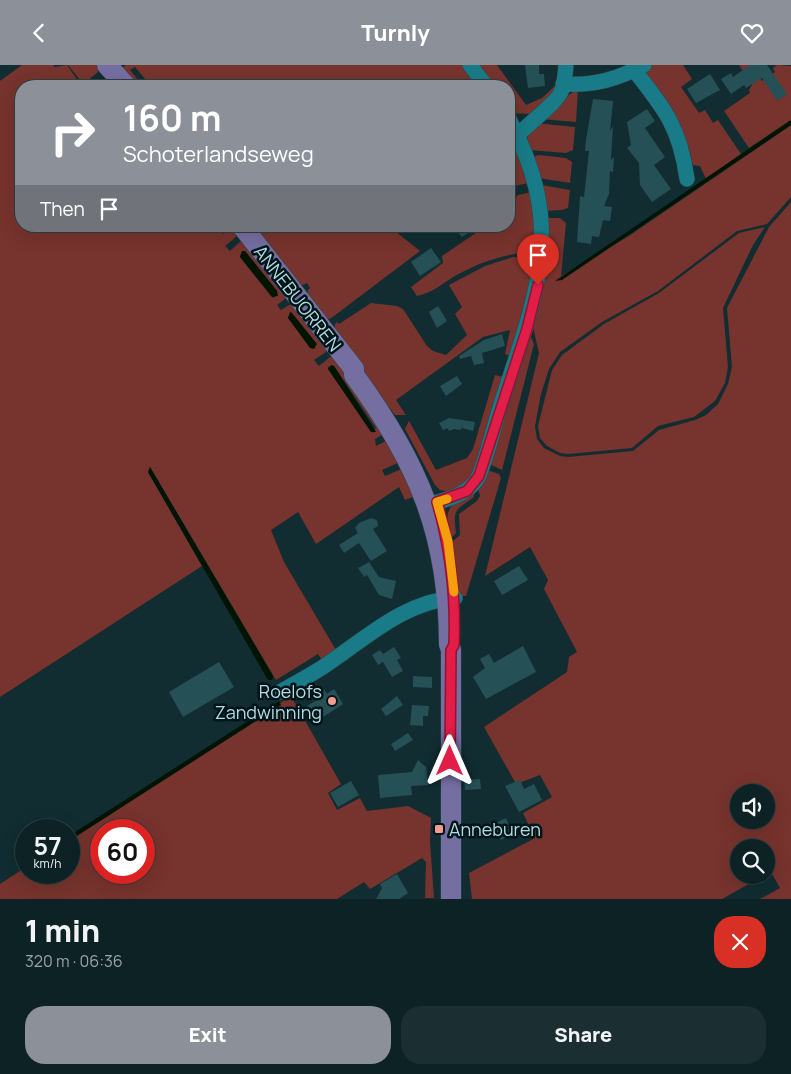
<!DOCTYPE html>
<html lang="en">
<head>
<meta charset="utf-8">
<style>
	body { margin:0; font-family:Manrope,sans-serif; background:#1b2f32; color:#f1f3f6; height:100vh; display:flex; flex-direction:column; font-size:19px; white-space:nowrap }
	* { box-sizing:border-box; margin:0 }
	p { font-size:16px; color:#9aa4a7 }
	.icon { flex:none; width:28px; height:28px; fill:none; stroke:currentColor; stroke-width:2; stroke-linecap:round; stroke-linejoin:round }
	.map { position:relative; height:834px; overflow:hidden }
	.panel { display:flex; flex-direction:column; background:#0d2225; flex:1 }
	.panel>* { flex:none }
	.guide { position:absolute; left:15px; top:15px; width:500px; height:152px; border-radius:20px; box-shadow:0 5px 20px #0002,0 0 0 1px #2d3f42; background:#8c9099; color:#fff; overflow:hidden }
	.fabs { position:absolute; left:730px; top:719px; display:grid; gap:10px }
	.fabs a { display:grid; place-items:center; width:45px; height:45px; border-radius:50%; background:#0d2225; box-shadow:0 5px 20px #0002,0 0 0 1px #2d3f42; font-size:25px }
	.speed { position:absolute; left:15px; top:754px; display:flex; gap:10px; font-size:25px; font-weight:700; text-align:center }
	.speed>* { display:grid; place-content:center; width:65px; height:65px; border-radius:50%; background:#0d2225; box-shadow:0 5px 20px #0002,0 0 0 1px #2d3f42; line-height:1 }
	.speed small { font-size:12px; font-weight:400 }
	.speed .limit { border:8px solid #d22; background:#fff; color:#111 }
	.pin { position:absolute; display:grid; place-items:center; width:42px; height:42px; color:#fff; margin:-51px -21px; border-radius:50% 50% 50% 0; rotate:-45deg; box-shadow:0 0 5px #0007 }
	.pin .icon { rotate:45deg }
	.me { position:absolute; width:55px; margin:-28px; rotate:0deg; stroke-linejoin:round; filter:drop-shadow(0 0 4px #0008) }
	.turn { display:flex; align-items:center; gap:18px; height:105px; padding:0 25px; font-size:22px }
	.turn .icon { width:65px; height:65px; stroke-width:2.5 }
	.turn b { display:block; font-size:35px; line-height:42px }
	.then { display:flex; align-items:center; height:48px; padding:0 25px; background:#0003; gap:10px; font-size:19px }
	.round { display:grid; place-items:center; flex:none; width:52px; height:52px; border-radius:20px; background:#1b2f32 }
	.head { display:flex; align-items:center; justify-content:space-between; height:85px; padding:0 25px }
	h1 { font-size:30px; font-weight:800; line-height:38px }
	.button { display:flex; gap:10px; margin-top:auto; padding:10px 25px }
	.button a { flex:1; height:58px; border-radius:20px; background:#8c9099; color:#fff; font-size:20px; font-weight:800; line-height:58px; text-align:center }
	.button a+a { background:#1b2f32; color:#f1f3f6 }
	header { display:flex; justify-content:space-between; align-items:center; height:65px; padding:0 25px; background:#8c9099; color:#fff; font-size:22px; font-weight:800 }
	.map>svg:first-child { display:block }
</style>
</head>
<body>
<header><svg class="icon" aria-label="back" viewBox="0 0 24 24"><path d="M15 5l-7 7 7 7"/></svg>Turnly<svg class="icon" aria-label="heart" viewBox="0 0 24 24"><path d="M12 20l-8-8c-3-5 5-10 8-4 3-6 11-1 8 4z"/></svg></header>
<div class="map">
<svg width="791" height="834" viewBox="0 0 791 834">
	<rect width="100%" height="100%" fill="#112d31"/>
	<path fill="#77332d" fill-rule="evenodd" d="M22,0H53L55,2L67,0L78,16L80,15L68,0H99L98,7L81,21H21V161H217L223,169L228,165L225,161H236V172L225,181L230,186L240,177L250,178L286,225L285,234L277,240L281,245L289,240H298L327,277L326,287L314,295L319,301L330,292L339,293L384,369L375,374L376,381L388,375L400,397L382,405L385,411L404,403L413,432L405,435L399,422L316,479L298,447L271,465L284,497L336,585L322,595L318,589L276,615L150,402L148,407L202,501L0,632V16ZM242,186H245L277,226L274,233L272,232L240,192ZM334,301L376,363L373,368L328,304V302Z
		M126,0H466L482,21H151L135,2L130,5L143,21H132L122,3Z
		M476,0H497L526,40L542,33L557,19L556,27L531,49L510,48L509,21H491Z
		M651,0H683L692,14L681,22L699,48L705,45L713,58L718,55L741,89L706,114L700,101L693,100C685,61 667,39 646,8Z
		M739,0H751L762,16L775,7L773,3L777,0L791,1V55L749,83L724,46L750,28L749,25L752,20Z
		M578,25L576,57L541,54L570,29Z
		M535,58L575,62L573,85L566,88L530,85C524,74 528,68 535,58Z
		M791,60V132L767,159L737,166L658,226L602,257L560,287L549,304L541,329L535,361L537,374L544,383L560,391L568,392L633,386L659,365L695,355L706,350L718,339L728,319L732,302L727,243L769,162L791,137V834H760L780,823L771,807L766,809V782H739V810H765L722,834H472L469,808L535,773L523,748L552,732L540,710L519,718L515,717L484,662L567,607L569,592L577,587L544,524L548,515L530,482L485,511L539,288L533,262L546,205V153H560L566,158L561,211L556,214L629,171ZM739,728H766V755H739Z
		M514,77L529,118L509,122V78Z
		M539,90L566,93L572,97L570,118L539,113L533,92Z
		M541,120L570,125L568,143L562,145L545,146Z
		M531,127L537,187C506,188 482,196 455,211C442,219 432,228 417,231L411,222L443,198L442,191L486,161H509V140L518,130Z
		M262,161H375L377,166L390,162L420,186L330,254L321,253L306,234L308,225L310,223L307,218L303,220L294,219L258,173Z
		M765,162L753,180L723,243L728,302L725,318L715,336L694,352L658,361L632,383L568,389L560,388L547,381L540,373L538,361L552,305L562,290L604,259L659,228L739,168Z
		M513,192L536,193L511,291L505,289L510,265L483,272L396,335L406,350H395L334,269L335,259L337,257L339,259L371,238L397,241L403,244L427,281L433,286L446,290L467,270L455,249L462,242L449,220L485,201Z
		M530,270L534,279L502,405L489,399Z
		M495,310L504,312L475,410L451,427L440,425L435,420L405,364L409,356L436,405L467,393L473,384Z
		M487,405L499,409L501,413L466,531H459L452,477L460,470L459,449L477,436L480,431L478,423Z
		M473,426L474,432C455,446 453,443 456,468L451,473C443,443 448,441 473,426Z
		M291,631L341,719L328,728L337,745L360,733L367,746L408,741L431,753L430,776L434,833H425L426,797L422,793L370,824L364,817L337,834H0V819L26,802V808H69V776ZM101,765H144V808H101Z"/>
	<path fill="#001403" d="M791,55V60L562,215L555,216Z
		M242,186H245L277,226L278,231L272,232L240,192Z
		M290,247L292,248L317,279L314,284L310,283L288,253Z
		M331,300L334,301L376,367H371L328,304Z
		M150,402L273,611L272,615H268L148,407Z
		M279,636L281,640L69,776V771Z"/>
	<path fill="#255056" d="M525,0H539V9H544L545,21L528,23Z
		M750,0H767L787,29L777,36L762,13L746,23L744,20L731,29L721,14L731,8L733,12Z
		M710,9L720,25L696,38L687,24Z
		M593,34L613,36L610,66L613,61L611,95L614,92L613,107L610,106L609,129L604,141L612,142L610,156L603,155L599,172L592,171L591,179L577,177L580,131L584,132L589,86H585L586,75Z
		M647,44L655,56L645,63L665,92L654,100L671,124L652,137L640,120L639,98L627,83L631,80L627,57Z
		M452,161H478L462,172Z
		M431,183L441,197L420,211L411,197Z
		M438,241L447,256L437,263L429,247Z
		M502,269L505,281L482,288L484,298L474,300L471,291L460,294L459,291L484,275Z
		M457,311L462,319L446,331L440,321Z
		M449,353L475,357L473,366L462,363L463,358L461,365L454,364L449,366L448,363L443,365L439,358Z
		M371,453L377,455L378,461L373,464L387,486L371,496L359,478L344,488L339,480L358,468L355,463L359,458Z
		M369,497L379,512L396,516L392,534L379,530L367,510L364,512L358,503Z
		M519,501L528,515L502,530L494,516Z
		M523,581L536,607L486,634L473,612L485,603L480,594L489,589L494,598Z
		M394,582L401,593L397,595L403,606L392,612L383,597L378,600L372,590L380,585L383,589Z
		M219,597L234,622L183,652L169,627Z
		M413,611L432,612V623L413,622Z
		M324,624L327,629L334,624L343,639L317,656L307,641L320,633L317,628Z
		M397,631L403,640L386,651L381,644Z
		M412,640L429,641L428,651H423V661L410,660Z
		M408,668L413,675L395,686L391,679Z
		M418,695L426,702L428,720L411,721L412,730L380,733L378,710L412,707Z
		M480,714L481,724L465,725L464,715Z
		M520,715L524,724L534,719L542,735L519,747L505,721Z
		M351,716L359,730L338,742L330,728Z
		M506,753L512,769L501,775L493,759Z
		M397,809L408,828L399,834H376L382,823L380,819Z"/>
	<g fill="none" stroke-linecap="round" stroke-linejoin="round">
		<g stroke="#2e484d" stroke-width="16">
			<path id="minor" d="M470,0L486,21
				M634,5C665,44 680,63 687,114
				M563,19C594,21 618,14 644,0
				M517,71C526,61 558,36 561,27C565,19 565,9 566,0
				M428,440C448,434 469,430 479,411C490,382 496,352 506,324C540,220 564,158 509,54
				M280,627C294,619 309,611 323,602C364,575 404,536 455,533"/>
		</g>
		<g stroke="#2e484d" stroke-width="21">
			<path id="major" d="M107,0L126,21
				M242,161L354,304V310C418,397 449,470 449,579L451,585V834"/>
		</g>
		<use href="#minor" stroke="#187b87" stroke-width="15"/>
		<use href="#major" stroke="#756ea1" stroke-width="20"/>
	</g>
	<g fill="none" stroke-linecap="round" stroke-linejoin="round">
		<g stroke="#92132f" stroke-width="12">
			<path id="route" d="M450,696L451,585L454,580C456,530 451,485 437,437L467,426L479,411L527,264L538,220"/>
		</g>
		<use href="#route" stroke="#e11d48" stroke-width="9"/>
		<path stroke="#f59e0b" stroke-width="9" d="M447,434L437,437L448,476L454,527"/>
	</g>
	<g fill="#f59c91" stroke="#001519" stroke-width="2">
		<circle cx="332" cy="636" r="5"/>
		<rect x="434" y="759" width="10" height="10" rx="2.5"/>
	</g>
	<g text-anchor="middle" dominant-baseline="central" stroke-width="5" stroke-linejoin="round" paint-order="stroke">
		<g font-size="18" fill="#b2dbe1" stroke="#001519">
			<text transform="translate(298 233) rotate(52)">ANNEBUORREN</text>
		</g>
		<g font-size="18" fill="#b2dbe1" stroke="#001519" text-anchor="end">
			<text x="322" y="626">Roelofs<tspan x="322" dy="21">Zandwinning</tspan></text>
			<text x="449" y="764" text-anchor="start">Anneburen</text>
		</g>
	</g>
</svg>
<div class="fabs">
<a><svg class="icon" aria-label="sound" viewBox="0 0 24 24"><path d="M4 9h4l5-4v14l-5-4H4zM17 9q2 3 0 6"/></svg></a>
<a><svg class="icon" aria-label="search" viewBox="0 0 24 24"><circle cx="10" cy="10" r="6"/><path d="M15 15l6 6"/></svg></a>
</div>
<div class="speed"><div>57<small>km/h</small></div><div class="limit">60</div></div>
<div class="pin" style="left:538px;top:220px;background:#d93025"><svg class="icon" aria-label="arrive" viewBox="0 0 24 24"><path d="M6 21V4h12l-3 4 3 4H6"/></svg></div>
<svg class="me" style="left:450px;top:696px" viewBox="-20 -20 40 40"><path d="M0-17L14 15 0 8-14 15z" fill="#e11d48" stroke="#fff" stroke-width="4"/></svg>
<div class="guide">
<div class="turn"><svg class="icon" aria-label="right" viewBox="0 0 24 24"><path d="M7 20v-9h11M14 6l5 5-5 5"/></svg><div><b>160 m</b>Schoterlandseweg</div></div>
<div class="then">Then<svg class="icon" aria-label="arrive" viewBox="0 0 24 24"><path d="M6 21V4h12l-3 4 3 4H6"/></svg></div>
</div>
</div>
<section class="panel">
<div class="head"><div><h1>1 min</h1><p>320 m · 06:36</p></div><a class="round" style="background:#d93025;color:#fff"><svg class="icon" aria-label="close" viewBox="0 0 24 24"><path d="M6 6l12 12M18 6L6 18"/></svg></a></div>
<div class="button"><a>Exit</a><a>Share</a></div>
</section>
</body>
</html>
